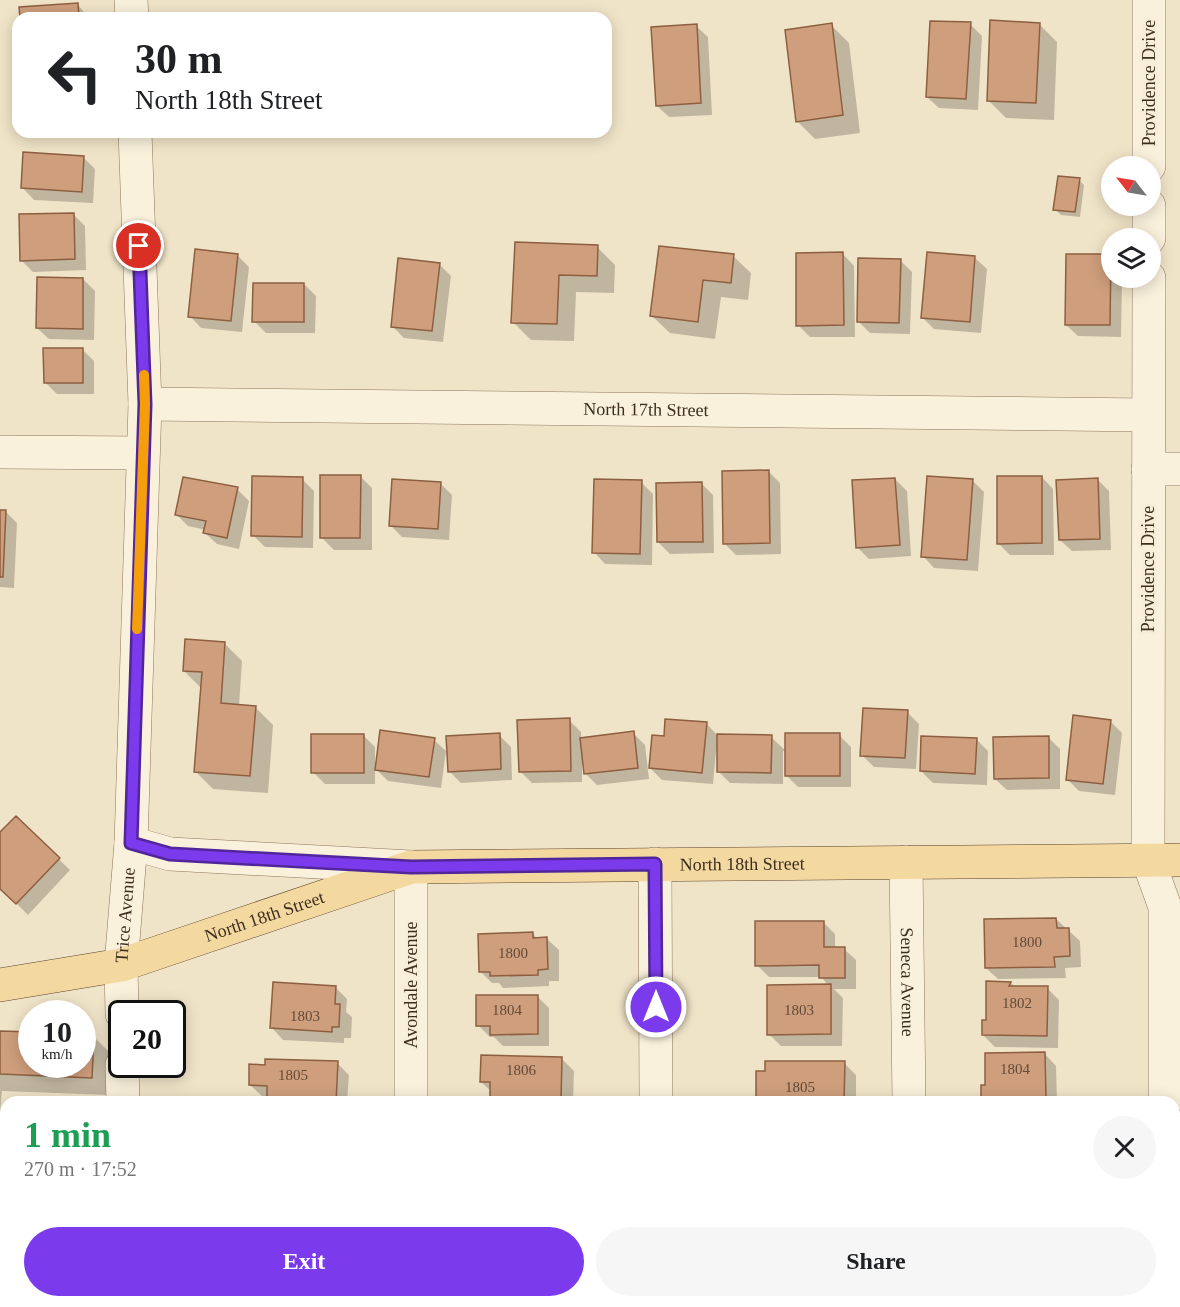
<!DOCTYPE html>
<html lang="en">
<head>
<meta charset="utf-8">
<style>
	body { margin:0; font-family:"Times New Roman",serif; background:#f6f6f6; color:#202124; height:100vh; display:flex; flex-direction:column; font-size:22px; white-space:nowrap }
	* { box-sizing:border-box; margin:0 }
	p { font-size:20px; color:#757577 }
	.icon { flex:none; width:33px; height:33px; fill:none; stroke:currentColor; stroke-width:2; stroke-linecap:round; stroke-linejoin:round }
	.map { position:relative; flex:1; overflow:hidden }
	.side { position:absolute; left:0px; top:1096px; width:1180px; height:212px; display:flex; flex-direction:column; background:#fff; border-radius:18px 18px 0 0; box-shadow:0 3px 15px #0003 }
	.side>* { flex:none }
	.guide { position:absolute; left:12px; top:12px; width:600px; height:126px; border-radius:18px; box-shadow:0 3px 15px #0003; background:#fff; color:#202124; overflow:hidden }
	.needle { width:39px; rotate:301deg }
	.fabs { position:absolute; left:1101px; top:156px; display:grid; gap:12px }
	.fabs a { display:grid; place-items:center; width:60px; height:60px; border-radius:50%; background:#fff; box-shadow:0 3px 15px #0003; font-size:30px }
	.speed { position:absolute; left:18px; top:1000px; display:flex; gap:12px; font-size:30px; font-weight:700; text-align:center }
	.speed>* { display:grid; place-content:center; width:78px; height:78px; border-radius:50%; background:#fff; box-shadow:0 3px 15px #0003; line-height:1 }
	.speed small { font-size:15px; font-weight:400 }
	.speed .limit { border:3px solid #111; border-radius:9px; background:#fff; color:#111 }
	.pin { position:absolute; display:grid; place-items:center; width:51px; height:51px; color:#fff; margin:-26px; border:3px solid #fff; border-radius:50%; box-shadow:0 2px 6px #0007 }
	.me { position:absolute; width:66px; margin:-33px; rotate:0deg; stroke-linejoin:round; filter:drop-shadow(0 0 4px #0008) }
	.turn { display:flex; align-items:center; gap:21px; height:126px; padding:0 24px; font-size:27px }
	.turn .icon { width:78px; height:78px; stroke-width:2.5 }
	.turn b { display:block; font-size:42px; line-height:51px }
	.round { display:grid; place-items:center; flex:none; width:63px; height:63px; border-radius:32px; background:#f6f6f6 }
	.summary { display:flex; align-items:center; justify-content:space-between; height:102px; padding:0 24px }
	h1 { font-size:36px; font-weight:800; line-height:45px; color:#1e9e55 }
	.cta { display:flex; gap:12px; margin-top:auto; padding:12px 24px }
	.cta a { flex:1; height:69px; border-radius:36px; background:#7c3aed; color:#fff; font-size:24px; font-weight:800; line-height:69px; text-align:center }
	.cta a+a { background:#f6f6f6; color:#202124 }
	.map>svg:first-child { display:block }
</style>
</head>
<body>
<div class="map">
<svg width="1180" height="1307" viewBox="0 0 1180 1307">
	<rect width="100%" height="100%" fill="#f0e4c8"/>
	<path fill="#0003" d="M78,5L89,18H21Z
		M970,24L982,36L978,110L939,108L927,97Z
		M1039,24L1057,42L1054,120L1006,118L988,100Z
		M831,25L849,43L860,133L815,139L797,121Z
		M696,26L708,37L712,115L669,117L657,106Z
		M83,157L95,169L93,203L34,200L23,188Z
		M1079,180L1084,185L1080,217L1061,215L1055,209Z
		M73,214L85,226L86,270L33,272L21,260Z
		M516,243L597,247L615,265L614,293L576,292L574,341L531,340L513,322Z
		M843,254L854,266L855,337H810L798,325Z
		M237,255L249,267L242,332L201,328L190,316Z
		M733,256L751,273L748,300L721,297L715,339L670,333L652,316Z
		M1110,256L1112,278H1122L1121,337L1078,336L1066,325Z
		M975,258L987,269L981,333L934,329L922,317Z
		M900,260L912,272L910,334L870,333L858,321Z
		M439,264L451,276L443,342L404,338L392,326Z
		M83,279L95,291L94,340L49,339L37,328Z
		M304,284L316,296L315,333H266L254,321Z
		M82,349L94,361V394H57L45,382Z
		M768,471L780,483L781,554L736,555L724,543Z
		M360,476L372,488V550H334L322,538Z
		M1042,477L1053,489L1054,555H1010L998,543Z
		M302,479L314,491L313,548L265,547L253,535Z
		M895,479L907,491L911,556L869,559L857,547Z
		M1097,479L1109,491L1111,550L1072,551L1060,540Z
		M972,480L984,492L978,571L934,568L923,556Z
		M641,482L653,494L652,565L605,564L594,552Z
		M440,483L452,495L449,540L402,537L390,525Z
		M701,483L713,495L714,553L670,554L658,542Z
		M237,489L249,501L239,549L217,544L205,533L206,530L188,526L176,514Z
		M0,511L6,512L17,523L14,588L0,587Z
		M224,643L242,661L239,706L255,707L273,725L268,793L213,789L196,772L202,689L184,671Z
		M907,712L919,724L916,769L874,767L862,755Z
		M569,720L581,732V739L633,733L645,745L649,779L597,785L585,773L584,761L582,762V782L532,783L520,771Z
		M1110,721L1122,733L1115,795L1079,791L1067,779Z
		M706,723L718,736L771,737L786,751H783V784L730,783L718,771L719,752L716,751L713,784L662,780L650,768Z
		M499,735L511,747L512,780L461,783L449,771Z
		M839,735L851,747V787H798L786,775Z
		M364,736L375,747V763L377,764L434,740L446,751L441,788L388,781L375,768V784H325L313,772Z
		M1048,737L1060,749V789L1007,790L995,779Z
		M976,739L988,751L987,785L933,783L921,771Z
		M16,818L70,870L28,915L0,887V834Z
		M1056,919L1080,941L1081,967L1065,968L1066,978L998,979L986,968Z
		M823,922L835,934V949H844L856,960V989H834L843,998L842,1046H781L769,1034L829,986L821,977H769L757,965Z
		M533,934L538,939H547L559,950V981H549V986L503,988L499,983H492L481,972Z
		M988,983H1011L1015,987L1047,988L1059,1000L1058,1048L995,1047L983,1035L987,1022Z
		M335,987L347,999L346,1012L352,1017L351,1038H344V1043L283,1040L272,1028Z
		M537,996L549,1008V1046H503L494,1037H490L478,1025Z
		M0,1033L32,1065H82L93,1036L111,1054L109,1095L2,1091L0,1111Z
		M1045,1054L1056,1066L1057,1102H985L982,1100L987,1086Z
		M562,1059L574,1071L573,1102H496L491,1098L492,1092L481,1082Z
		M337,1063L349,1075L347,1102H272L268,1097L262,1096L250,1085Z
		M844,1063L856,1075V1102H757L758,1073Z
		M275,1302H350V1307H275Z
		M492,1302H584V1307H492Z
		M770,1302H851V1307H770Z
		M986,1302H1075V1307H986Z"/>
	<path fill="#cf9f7d" stroke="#8d5f41" stroke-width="1.5" d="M78,3L79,18H20L19,7Z
		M990,20L1040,23L1036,103L987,101Z
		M930,21L971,22L966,99L926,97Z
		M832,23L843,115L796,122L785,30Z
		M697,24L701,103L656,106L651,27Z
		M23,152L84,156L82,192L21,188Z
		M1058,176L1080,178L1075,212L1053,210Z
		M74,213L75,259L20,261L19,214Z
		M515,242L598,245L597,276L559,275L557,324L511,323Z
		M659,246L734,254L731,283L703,280L698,322L650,316Z
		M195,249L238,254L231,321L188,317Z
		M843,252L844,325L796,326V253Z
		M927,252L975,256L970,322L921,318Z
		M1066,254H1111L1110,325H1065Z
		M398,258L440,263L432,331L391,327Z
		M858,258L901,259L899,323L857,322Z
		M37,277L83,278V329L36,328Z
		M253,283H304V322H252Z
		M43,348H83V383H44Z
		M769,470L770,543L723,544L722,471Z
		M320,475H361L360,538H320Z
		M252,476L303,477L302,537L251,536Z
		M927,476L973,479L967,560L921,557Z
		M997,476H1042V543L997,544Z
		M183,477L238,487L227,538L203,533L206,521L175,515Z
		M895,478L900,545L856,548L852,480Z
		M1098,478L1100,539L1059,540L1056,480Z
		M392,479L441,482L438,529L389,526Z
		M594,479L642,480L640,554L592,553Z
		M702,482L703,542H657L656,483Z
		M0,510H6L3,577H0Z
		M185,639L225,642L221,703L256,706L250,776L194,772L202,672L183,671Z
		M863,708L908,710L905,758L860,756Z
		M1073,715L1111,720L1103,784L1066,780Z
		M570,718L571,771L519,772L517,720Z
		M665,719L707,722L702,773L649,768L652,735L664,736Z
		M380,730L435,738L429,777L375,770Z
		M634,731L638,768L584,774L580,738Z
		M500,733L501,769L448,772L446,736Z
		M785,733H840V776H785Z
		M311,734H364V773H311Z
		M717,734L772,735L771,773L717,772Z
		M921,736L977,738L975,774L920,771Z
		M1049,736V778L994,779L993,737Z
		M16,816L60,858L16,904L0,889V832Z
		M1056,918L1057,928H1069L1070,956L1054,957L1055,967L985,968L984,919Z
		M755,921H824V947H845V978H819V965L755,966Z
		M533,932V938L547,937L548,969L538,970V975L490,976V972H479L478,934Z
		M986,981L1011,982L1009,986H1048L1047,1036L982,1035V1020H986Z
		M273,982L336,986L335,1004H340L339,1027H332V1032L270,1028Z
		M831,984V1034L767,1035V985Z
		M476,995H538V1034L490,1035V1026H476Z
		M0,1031L32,1032V1065H82V1034L94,1035L92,1078L0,1074Z
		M1045,1052L1046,1099L981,1100V1085H985V1053Z
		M481,1055L562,1057L561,1102L490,1099V1082H480Z
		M265,1059L338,1061L336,1102L267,1099V1086L249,1085V1064L265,1065Z
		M765,1061H845L844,1102H756V1071H765Z
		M274,1302H339V1307H273Z
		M491,1302H572V1307H490Z
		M768,1302H840V1307H768Z
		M985,1302H1064V1307H985Z"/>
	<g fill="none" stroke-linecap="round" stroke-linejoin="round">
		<g stroke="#8d765c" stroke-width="34">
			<g id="minor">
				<path d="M131,0L132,18"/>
				<path d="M1149,166V0"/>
				<path d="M1149,238V206"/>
				<path d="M1149,278L1148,860L1165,907V1102"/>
				<path id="s1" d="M145,404L1148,415"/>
				<path d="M0,452L143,453"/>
				<path d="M1148,469H1180"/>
				<path d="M131,843L170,854L411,867V1102"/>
				<path id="s2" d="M906,862L909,1102"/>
				<path d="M655,864L656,1102"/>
				<path id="s3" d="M122,1014L121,965L131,843L145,404L135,132"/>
				<path d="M122,1065L123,1102"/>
				<path d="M127,1302V1307"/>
				<path d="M657,1302V1307"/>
				<path d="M910,1302V1307"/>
				<path d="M410,1307V1302"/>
				<path d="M1165,1307V1302"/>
			</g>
		</g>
		<g stroke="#5b4430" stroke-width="34">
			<g id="major">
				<path id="s4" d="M0,985L121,965L411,867L1180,860"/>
			</g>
		</g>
		<use href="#minor" stroke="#faf1dc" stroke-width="33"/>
		<use href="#major" stroke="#f3d9a0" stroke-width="33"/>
	</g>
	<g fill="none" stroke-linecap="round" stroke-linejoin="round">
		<g stroke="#51269a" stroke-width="15">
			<path id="route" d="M139,246L145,404L131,843L170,854L411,867L655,864L656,1007"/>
		</g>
		<use href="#route" stroke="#7c3aed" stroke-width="10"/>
		<path stroke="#f59e0b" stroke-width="10" d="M137,629L145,404L144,375"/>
	</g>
	<g text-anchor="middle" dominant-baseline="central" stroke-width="6" stroke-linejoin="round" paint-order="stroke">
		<g font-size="15" fill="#624a37">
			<text x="1027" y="942">1800</text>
			<text x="513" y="953">1800</text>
			<text x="1017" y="1003">1802</text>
			<text x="507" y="1010">1804</text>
			<text x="799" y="1010">1803</text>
			<text x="305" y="1016">1803</text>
			<text x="1015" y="1069">1804</text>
			<text x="521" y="1070">1806</text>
			<text x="293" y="1075">1805</text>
			<text x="800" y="1087">1805</text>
		</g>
		<g font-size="18" fill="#3d2e20" stroke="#f7eed8">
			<text transform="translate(1149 83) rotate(-90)">Providence Drive</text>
			<text stroke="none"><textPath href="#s1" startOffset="501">North 17th Street</textPath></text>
			<text transform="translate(1148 569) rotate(-90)">Providence Drive</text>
			<text stroke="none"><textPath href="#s4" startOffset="760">North 18th Street</textPath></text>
			<text stroke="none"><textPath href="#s3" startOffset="99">Trice Avenue</textPath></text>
			<text stroke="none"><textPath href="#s4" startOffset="274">North 18th Street</textPath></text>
			<text stroke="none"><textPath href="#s2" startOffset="120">Seneca Avenue</textPath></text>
			<text transform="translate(411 985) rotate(-90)">Avondale Avenue</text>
		</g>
	</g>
</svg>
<div class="fabs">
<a><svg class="needle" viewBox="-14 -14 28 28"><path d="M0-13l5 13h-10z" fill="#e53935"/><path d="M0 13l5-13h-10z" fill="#757577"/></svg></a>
<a><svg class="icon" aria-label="layers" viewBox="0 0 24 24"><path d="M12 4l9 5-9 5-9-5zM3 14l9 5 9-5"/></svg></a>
</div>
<div class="speed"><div>10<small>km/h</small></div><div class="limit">20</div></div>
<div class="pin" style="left:139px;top:246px;background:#d93025"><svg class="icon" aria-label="arrive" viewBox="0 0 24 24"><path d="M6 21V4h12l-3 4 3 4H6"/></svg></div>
<svg class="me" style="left:656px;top:1007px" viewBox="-20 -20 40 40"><circle r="17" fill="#7c3aed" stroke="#fff" stroke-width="3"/><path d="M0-11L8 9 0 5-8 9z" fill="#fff"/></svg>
<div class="guide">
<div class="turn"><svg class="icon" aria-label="left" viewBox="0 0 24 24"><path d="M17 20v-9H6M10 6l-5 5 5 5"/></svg><div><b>30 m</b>North 18th Street</div></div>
</div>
<section class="side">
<div class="summary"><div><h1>1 min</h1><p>270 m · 17:52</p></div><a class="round"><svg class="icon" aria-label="close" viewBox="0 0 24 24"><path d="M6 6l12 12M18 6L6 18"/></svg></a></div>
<div class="cta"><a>Exit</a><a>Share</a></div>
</section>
</div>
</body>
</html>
